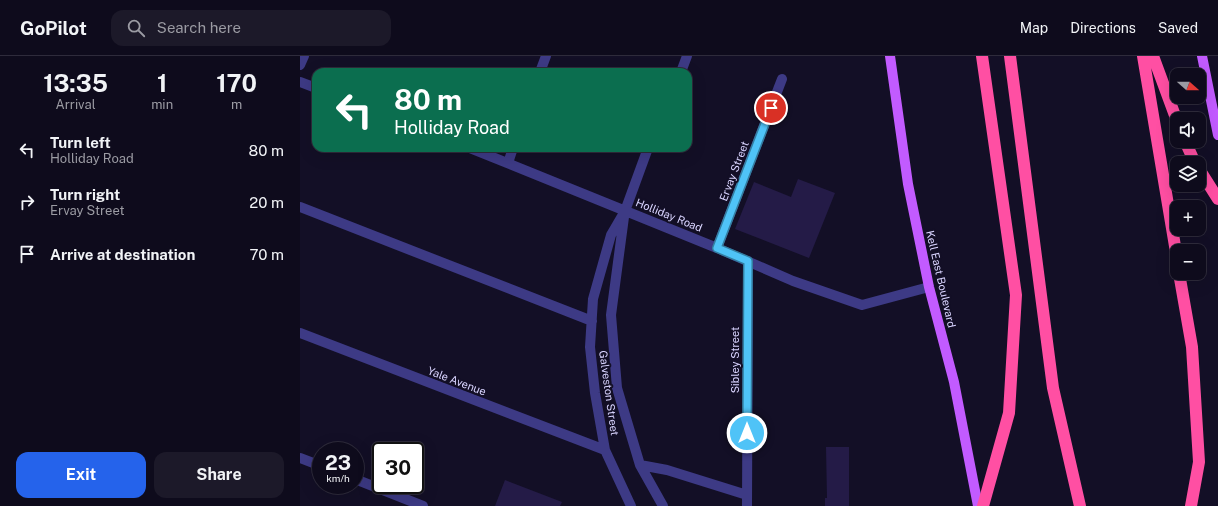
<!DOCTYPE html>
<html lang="en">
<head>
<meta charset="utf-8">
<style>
	body { margin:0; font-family:"Public Sans",sans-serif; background:#1c1929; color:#f1f3f6; height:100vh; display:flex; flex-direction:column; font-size:15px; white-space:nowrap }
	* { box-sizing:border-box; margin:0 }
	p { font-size:13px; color:#9b9ba3 }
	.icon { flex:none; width:22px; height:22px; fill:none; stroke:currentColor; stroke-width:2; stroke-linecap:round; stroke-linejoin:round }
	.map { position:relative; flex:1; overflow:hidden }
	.details { display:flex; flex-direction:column; background:#0e0b1c; width:300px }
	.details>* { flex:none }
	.banner { position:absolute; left:12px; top:12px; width:380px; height:84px; border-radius:12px; box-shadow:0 4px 16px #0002,0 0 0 1px #2e2b3b; background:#0b6e4f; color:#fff; overflow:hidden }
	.needle { width:26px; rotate:111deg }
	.tools { position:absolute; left:870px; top:12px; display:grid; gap:8px }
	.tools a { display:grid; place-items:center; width:36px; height:36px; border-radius:8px; background:#0e0b1c; box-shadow:0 4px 16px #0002,0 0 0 1px #2e2b3b; font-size:20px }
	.speed { position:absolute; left:12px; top:386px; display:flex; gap:8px; font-size:20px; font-weight:700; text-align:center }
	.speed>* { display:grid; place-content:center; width:52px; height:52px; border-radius:50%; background:#0e0b1c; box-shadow:0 4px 16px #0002,0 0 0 1px #2e2b3b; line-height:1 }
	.speed small { font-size:10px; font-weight:400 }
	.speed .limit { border:2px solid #111; border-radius:6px; background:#fff; color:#111 }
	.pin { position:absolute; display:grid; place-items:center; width:34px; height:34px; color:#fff; margin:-17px; border:2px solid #fff; border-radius:50%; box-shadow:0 1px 4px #0007 }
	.me { position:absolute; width:44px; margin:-22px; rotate:0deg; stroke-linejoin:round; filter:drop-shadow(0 0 3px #0008) }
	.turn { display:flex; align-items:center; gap:14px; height:84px; padding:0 16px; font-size:18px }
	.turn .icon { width:52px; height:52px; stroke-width:2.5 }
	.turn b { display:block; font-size:28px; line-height:34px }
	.eta { display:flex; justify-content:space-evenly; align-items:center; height:68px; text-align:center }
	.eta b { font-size:24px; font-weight:700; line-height:28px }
	.button { display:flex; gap:8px; margin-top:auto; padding:8px 16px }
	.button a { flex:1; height:46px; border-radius:12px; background:#2563eb; color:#fff; font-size:16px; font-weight:700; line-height:46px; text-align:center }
	.button a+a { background:#1c1929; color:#f1f3f6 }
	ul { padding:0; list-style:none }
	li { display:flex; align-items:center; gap:12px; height:52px; padding:0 16px }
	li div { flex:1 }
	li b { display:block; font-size:15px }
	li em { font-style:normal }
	header { display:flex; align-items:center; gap:24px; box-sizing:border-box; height:56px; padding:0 20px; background:#0e0b1c; border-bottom:1px solid #2e2b3b }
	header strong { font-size:19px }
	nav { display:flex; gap:22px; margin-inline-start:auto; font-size:14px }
	.search { width:280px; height:36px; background:#1c1929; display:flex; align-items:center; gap:10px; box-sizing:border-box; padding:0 14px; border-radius:12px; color:#9b9ba3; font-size:15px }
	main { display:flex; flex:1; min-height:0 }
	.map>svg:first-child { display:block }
</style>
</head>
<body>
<header>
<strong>GoPilot</strong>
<div class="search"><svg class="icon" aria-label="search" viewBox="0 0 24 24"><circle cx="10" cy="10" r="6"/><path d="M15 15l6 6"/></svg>Search here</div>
<nav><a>Map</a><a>Directions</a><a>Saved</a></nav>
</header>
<main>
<section class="details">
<div class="eta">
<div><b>13:35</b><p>Arrival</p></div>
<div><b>1</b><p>min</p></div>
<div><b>170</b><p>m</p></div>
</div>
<ul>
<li><svg class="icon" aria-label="left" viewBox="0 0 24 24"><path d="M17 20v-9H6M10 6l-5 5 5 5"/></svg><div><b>Turn left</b><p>Holliday Road</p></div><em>80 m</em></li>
<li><svg class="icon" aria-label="right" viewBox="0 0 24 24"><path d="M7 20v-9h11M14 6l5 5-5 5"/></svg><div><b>Turn right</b><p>Ervay Street</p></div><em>20 m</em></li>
<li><svg class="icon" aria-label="arrive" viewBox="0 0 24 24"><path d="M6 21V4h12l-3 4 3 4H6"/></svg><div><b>Arrive at destination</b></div><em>70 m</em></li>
</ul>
<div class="button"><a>Exit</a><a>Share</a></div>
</section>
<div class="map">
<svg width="918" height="450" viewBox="0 0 918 450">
	<rect width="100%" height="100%" fill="#130f26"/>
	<path fill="#241b47" d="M498,123L535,137L509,202L435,173L454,126L491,141Z
		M526,391H549V450H525V442H527Z
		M205,424L262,446L260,450H195Z"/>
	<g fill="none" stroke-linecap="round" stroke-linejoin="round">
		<path stroke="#3d3a85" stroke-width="10" d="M0,9L4,0
			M240,16L246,0
			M381,16L387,0
			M0,26L16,32
			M170,92L417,192L493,225L562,249L629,231
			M208,107L213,92
			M0,151L292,265
			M324,161L311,259L317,332L340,409L363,450
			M417,192L482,23
			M0,277L305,394
			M0,402L21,410
			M340,409L367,414L447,439
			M55,423L123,450
			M331,450L305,394L295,337L290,291L293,243L311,179L325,155L348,92
			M447,450L448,205"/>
		<path stroke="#c25bff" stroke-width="10" d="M590,0L608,128L629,231L654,326L678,450
			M902,0L918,79"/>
		<path stroke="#ff4fa3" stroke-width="12" d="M682,0L716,239L709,357L683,450
			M710,0L753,332L780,450
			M843,0L877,202
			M853,0L877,65
			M885,85L895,107
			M899,113L918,143
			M879,217L892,291L899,406L891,450"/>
	</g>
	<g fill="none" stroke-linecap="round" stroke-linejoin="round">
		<g stroke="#337fa1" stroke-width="10">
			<path id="route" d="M447,377L448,205L417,192L471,52"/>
		</g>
		<use href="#route" stroke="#4fc3f7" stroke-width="7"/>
	</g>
	<g text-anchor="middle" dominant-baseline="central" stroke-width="4" stroke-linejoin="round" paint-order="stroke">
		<g font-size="11" fill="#d9d4ff" stroke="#130f26">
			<text transform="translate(434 115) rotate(-69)">Ervay Street</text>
			<text transform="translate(369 159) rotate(22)">Holliday Road</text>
			<text transform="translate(641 223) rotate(77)">Kell East Boulevard</text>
			<text transform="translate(435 304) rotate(-90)">Sibley Street</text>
			<text transform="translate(157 325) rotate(21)">Yale Avenue</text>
			<text transform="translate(309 337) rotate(82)">Galveston Street</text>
		</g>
	</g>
</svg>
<div class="tools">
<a><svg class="needle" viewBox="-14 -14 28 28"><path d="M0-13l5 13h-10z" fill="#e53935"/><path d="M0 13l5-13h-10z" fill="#9b9ba3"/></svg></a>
<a><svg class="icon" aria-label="sound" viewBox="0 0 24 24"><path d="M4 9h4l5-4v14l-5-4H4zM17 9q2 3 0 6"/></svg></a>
<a><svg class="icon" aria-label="layers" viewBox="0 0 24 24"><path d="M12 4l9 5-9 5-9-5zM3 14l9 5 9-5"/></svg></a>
<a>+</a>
<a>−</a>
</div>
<div class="speed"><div>23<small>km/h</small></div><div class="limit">30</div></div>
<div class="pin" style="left:471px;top:52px;background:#d93025"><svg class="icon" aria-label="arrive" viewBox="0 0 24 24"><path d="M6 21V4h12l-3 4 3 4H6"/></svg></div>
<svg class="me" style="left:447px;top:377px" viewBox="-20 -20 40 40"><circle r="17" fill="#4fc3f7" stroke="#fff" stroke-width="3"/><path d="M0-11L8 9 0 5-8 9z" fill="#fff"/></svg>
<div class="banner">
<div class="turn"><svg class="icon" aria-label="left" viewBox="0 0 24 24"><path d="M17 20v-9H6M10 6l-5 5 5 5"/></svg><div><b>80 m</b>Holliday Road</div></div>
</div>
</div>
</main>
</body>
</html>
